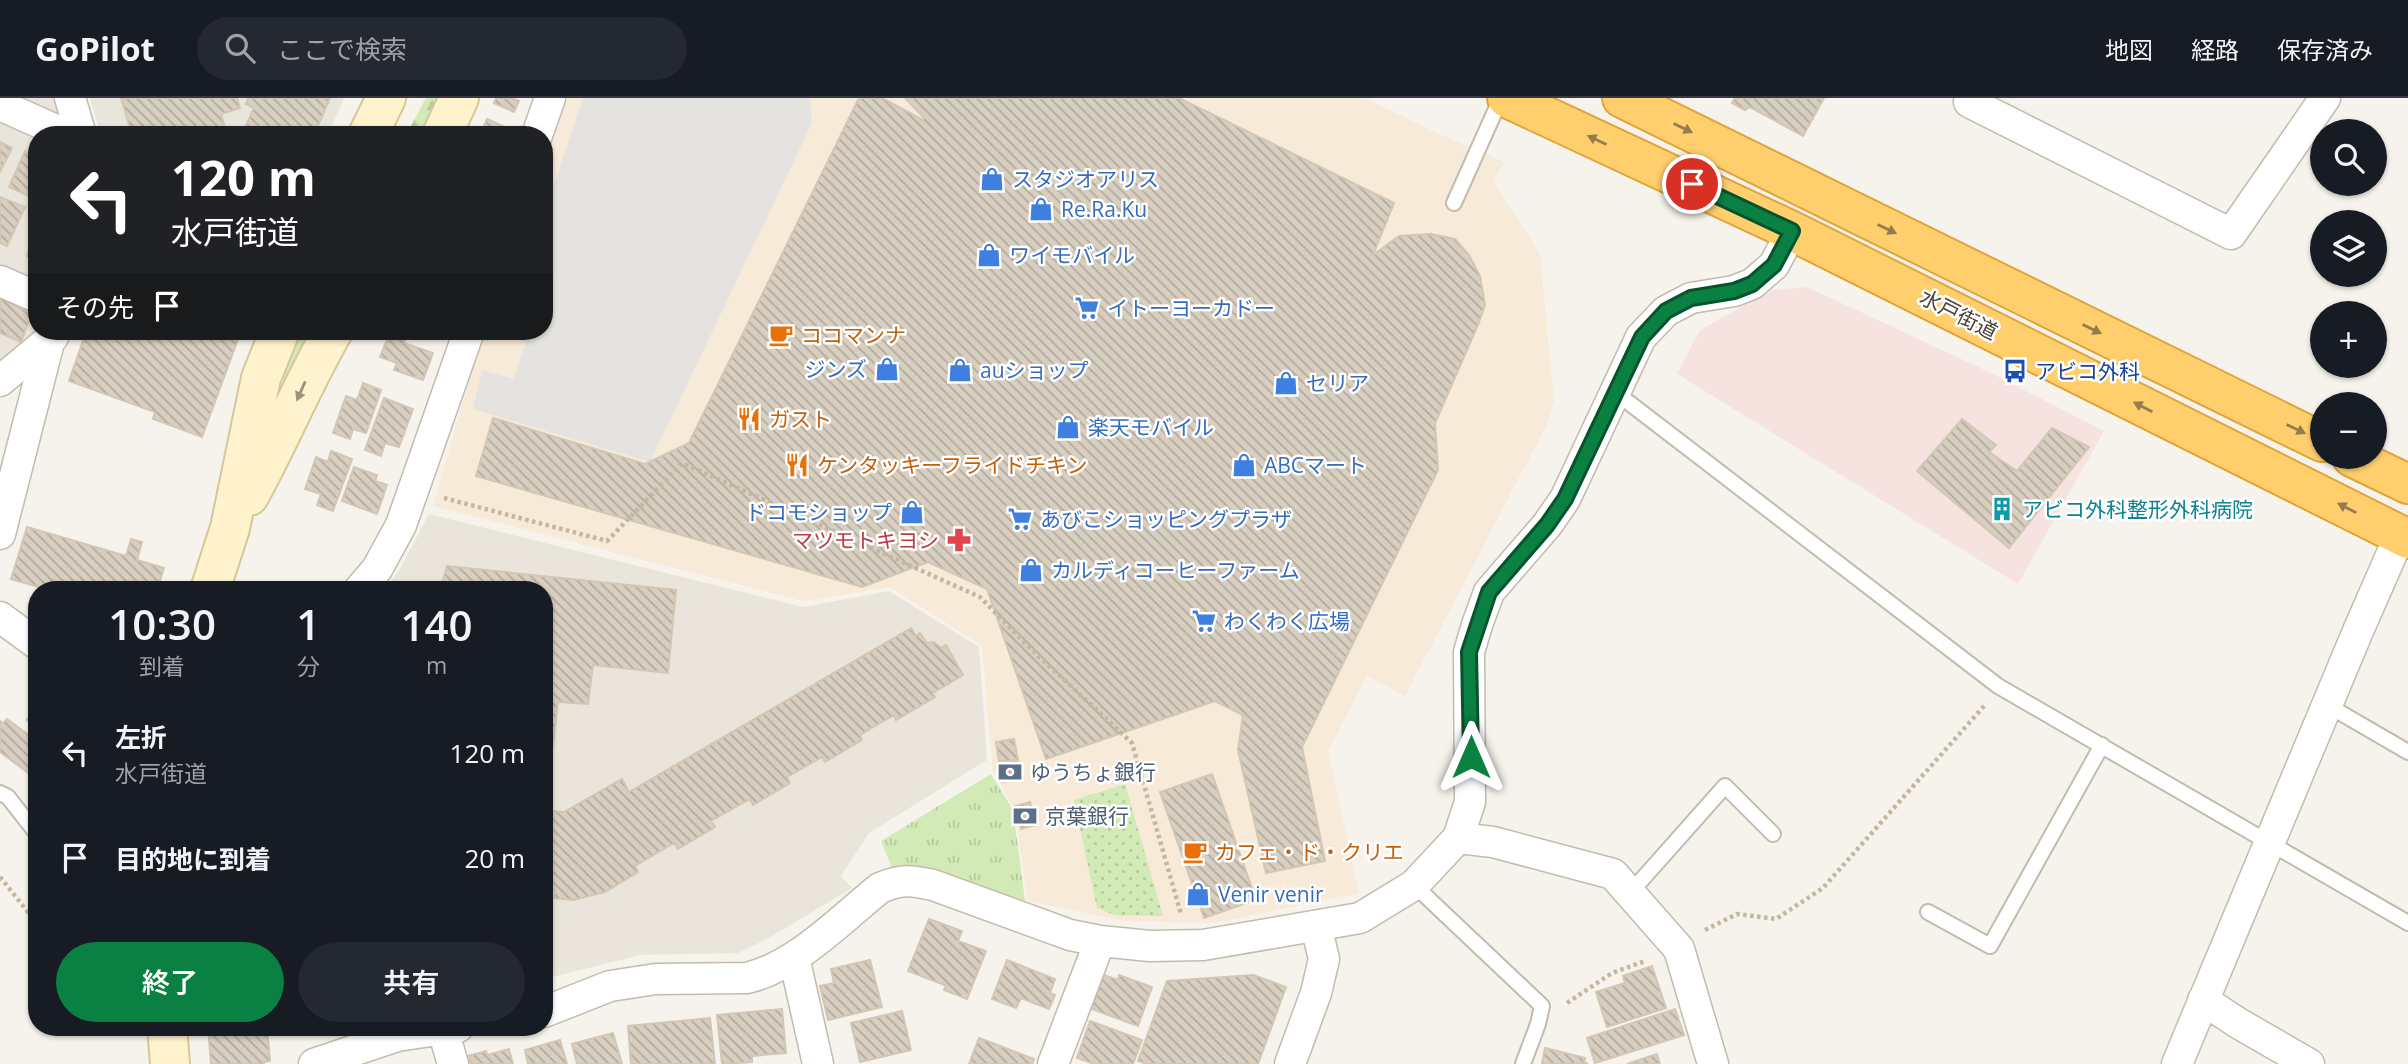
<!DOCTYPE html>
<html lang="ja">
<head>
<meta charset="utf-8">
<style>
	body { margin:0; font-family:"Open Sans","Noto Sans JP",sans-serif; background:#242831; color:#f1f3f6; height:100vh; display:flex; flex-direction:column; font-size:26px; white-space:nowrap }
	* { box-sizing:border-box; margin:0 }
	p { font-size:23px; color:#9ea1a6 }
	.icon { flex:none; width:38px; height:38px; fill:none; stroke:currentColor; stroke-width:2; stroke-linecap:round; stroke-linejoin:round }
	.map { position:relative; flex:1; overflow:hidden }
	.sheet { position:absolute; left:28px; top:483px; width:525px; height:455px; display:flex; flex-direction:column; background:#171b24; border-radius:28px; box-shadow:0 2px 5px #0004 }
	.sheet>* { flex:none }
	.guide { position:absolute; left:28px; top:28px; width:525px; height:214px; border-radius:28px; box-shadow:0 2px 5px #0004; background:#202124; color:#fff; overflow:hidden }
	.tools { position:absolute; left:2310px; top:21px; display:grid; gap:14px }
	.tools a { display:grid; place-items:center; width:77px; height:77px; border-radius:50%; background:#171b24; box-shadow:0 2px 5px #0004; font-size:35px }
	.pin { position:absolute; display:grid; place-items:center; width:60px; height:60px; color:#fff; margin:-30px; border:4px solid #fff; border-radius:50%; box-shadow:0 2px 7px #0007 }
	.me { position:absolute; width:77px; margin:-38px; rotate:0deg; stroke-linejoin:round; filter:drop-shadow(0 0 5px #0008) }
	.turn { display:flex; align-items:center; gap:24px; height:147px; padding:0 28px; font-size:32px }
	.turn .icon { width:91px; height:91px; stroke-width:2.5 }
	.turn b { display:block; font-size:49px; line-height:60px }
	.then { display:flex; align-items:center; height:66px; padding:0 28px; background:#0003; gap:14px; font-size:26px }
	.eta { display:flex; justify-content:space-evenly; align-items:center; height:119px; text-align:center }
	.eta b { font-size:42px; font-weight:600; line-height:49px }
	.button { display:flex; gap:14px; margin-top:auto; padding:14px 28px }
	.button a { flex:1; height:80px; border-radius:42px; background:#0b8043; color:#fff; font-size:28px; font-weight:600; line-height:80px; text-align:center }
	.button a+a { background:#242831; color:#f1f3f6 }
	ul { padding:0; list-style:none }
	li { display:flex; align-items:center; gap:21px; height:105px; padding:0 28px }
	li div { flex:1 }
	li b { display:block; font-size:26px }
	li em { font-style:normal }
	header { display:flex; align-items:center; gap:42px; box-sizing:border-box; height:98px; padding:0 35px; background:#171b24; border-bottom:2px solid #363941 }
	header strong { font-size:33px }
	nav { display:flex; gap:38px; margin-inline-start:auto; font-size:24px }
	.search { width:490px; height:63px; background:#242831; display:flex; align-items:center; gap:18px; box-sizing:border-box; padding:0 24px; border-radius:38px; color:#9ea1a6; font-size:26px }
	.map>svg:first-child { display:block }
</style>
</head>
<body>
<header>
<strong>GoPilot</strong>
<div class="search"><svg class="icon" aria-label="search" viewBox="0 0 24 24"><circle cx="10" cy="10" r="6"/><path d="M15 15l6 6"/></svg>ここで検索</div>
<nav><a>地図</a><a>経路</a><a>保存済み</a></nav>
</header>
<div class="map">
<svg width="2408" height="966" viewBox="0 0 2408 966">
	<defs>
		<pattern id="grass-dots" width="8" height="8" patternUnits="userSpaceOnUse" patternTransform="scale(1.75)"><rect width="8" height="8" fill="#d2eab5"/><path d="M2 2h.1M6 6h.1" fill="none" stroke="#b6ca9c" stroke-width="1.8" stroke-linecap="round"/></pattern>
		<pattern id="forest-firs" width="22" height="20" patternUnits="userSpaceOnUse" patternTransform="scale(1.75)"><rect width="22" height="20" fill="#d2eab5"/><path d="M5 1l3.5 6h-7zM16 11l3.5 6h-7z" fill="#b6ca9c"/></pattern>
		<pattern id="park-tufts" width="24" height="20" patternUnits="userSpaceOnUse" patternTransform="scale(1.75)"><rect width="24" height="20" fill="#d2eab5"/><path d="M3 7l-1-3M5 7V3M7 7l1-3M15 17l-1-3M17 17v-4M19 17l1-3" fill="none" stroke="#b6ca9c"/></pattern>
		<pattern id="building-back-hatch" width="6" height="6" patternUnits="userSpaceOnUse" patternTransform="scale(1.75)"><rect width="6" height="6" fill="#d8cfc1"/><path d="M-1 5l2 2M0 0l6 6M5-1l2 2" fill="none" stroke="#b1aa9e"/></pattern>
	</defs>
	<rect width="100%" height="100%" fill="#f6f3ec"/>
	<path fill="#eae5da" d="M0,0H70L81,37H37V233H58L0,283Z
		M90,0H344L328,37H101Z
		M429,416L803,509L889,493L979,549L987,662L869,735L841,778L852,790L767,841L738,855L640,857L544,881V492H385L400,471Z"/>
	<path fill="#f7ead8" d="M568,0H1365L1439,36L1505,64L1493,83L1540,156L1554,303L1546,328L1405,598L1367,578L1328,653L1359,796L1337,799L1216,825L1124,823L1028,803L1014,710L993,673L982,548L890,489L803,503L433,408L483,233H544V64Z"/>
	<path fill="#f6e3e0" d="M1807,189L1989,274L2104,333L2018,486L1677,276L1700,232L1772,192Z"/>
	<path fill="url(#grass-dots)" d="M1125,686L1163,818L1114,817L1097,810L1074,702Z"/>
	<path fill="url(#forest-firs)" d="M426,0H439L420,37H406Z
		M299,233H317L295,276L283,283V263Z"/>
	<path fill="url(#park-tufts)" d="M991,676L1013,712L1026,810L892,770L881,743Z"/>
	<path fill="#e5e3e0" d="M583,0H810L812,25L650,364L473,311L482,272L514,281L529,233H544V116Z"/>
	<path fill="url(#building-back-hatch)" stroke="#d3c7b4" stroke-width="2" d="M121,0H237L240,10L221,16L227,37H132Z
		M248,0H330L314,37H249L243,34L254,10L246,6Z
		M496,0H512L519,3L514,14L494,5Z
		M859,0H882L923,22L924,20L905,0H1179L1394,105L1373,157L1399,138L1431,136L1455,141L1469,157L1480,178L1485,207L1478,227L1435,325L1438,372L1302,649L1325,763L1266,775L1238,652L1243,617L1215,603L1046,661L987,491L928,464L862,489L476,378L493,320L645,366L689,345Z
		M1824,0L1803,38L1750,9L1745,12L1732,5L1735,0Z
		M487,21L509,31L507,37H480Z
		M0,44L12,50L0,74Z
		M25,53L37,59L36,101L9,89Z
		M0,99L25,109L7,148L0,145Z
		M37,129V162L27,158Z
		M0,200L32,215L21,244L0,235Z
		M96,233H165L182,239L185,233H214L238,241L202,339L153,321L155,314L69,283L85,237L94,240Z
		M393,237L405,241L404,245L433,255L423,282L394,272L397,265L380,259L388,239L392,240Z
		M363,285L381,292L366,335L353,331L350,341L333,335L346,298L357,302Z
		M384,300L413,311L399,349L385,345L381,358L365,352Z
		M1962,321L1996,347L1989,354L2017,373L2052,330L2089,349L2009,450L1917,373Z
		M331,353L352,361L333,413L317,407L321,396L305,391L316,359L328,364Z
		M354,369L377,377L375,383L387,387L377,416L342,403Z
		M27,429L126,458L131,441L142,444L137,462L164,470L157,492H49L11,481Z
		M447,468L676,492L668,575L593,567L588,606L558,604L553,648L544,647V492H413L414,488L440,492Z
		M911,530L916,538L920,535L927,545L934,544L941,550L946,547L963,577L933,595L935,599L896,622L894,617L860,637L862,642L825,664L822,659L787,679L790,685L753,707L750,701L711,723L715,729L678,751L674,745L635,768L638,774L605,794L573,802L554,800L555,793L544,792V712L564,714L622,681L629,694Z
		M37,608V629L27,622Z
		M7,621L37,643V669L31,677L0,654V623L3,625Z
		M1014,641L1018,662L999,664L996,644Z
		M1017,663L1020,681L1003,684L1000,667Z
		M1212,676L1256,802L1204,820L1160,694Z
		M1030,704L1036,727L1021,731L1015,708Z
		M929,821L962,833L958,843L986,853L967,901L944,892L946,888L942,886L908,873Z
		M870,862L882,909L828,922L820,888L834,885L831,871Z
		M1007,862L1055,881L1050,895L1055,897L1049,911L1021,900L1016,910L992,901Z
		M1652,868L1666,910L1607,929L1596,894L1625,885L1623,878Z
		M1101,876L1118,882L1119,877L1152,889L1138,928L1089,910Z
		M1253,877L1286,889L1258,966H1147L1138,963L1167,883Z
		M782,911L786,955L752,958V964L722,966L717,917Z
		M1675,911L1684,937L1595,965L1587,940Z
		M902,913L911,952L860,964L851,925Z
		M710,920L715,966H631L628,928Z
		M1090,923L1142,942L1133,966H1094L1077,960Z
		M208,929H267L270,963L264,964V966H211Z
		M613,935L622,966H577L572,946Z
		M979,940L1034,961L1032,966H969Z
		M560,942L567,966H528L525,952Z
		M1545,950L1585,960L1584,964L1588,966H1542Z
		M509,951L513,966H471L468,958L486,953L487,957Z
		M1657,956L1660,966H1627Z"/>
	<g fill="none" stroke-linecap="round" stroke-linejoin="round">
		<g stroke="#c2bbae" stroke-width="18">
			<path id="lane" d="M1454,105L1501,0
				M1615,294L1998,588L2408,825
				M2327,607L2408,654
				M0,695L8,699L37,736
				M1414,787L1542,908L1538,926L1523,966
				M1630,795L1725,688L1773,736
				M1928,814L1990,848L2102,647"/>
		</g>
		<g stroke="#c2bbae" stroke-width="33">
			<path id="street" d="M70,0L81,37
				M1970,0L1969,4L2231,136L2325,0
				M0,7L67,37
				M537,37L550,0
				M0,183L37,199
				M0,283L53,239
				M0,436L49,244
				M359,492L377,471L401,427L469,233
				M0,519L37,546
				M1458,740L1493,744L1613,776L1679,851L1713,966
				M794,859L818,966
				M2203,902L2238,925L2309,966
				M544,914L610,888L656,881L747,880C797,868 840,822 880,790C901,781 910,782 933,787L1070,837L1100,843L1150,848L1203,847L1360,820L1414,787L1458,740L1470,704L1469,554L1477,527L1489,494L1547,427L1565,401L1641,239L1666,213L1691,200L1734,193L1752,186L1774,167L1792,133
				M443,932L453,966
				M314,966L397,938L458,929
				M1053,966L1100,843
				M1290,966L1316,895L1324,861L1316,828
				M2177,966L2358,533L2400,437"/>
		</g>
		<g stroke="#d6c79b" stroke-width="42">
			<path id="secondary" d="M368,37L386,0
				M442,37L459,0
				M249,398C279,344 302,287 333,233
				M210,492L230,430L261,280L280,233
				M167,929L170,966"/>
		</g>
		<g stroke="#e0a43c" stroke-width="42">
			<path id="highway" d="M1507,0L1792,133L2408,441
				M1622,0L2322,344
				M2352,359L2408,386"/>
		</g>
		<path stroke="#c4b79f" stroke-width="4.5" stroke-dasharray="3.5 3.5" stroke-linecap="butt" d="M444,400L607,443L682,365L980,499L1031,551L1132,645L1181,816
			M0,779L28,814L37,818
			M1705,832L1737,816L1776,821L1823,790L1985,607
			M1567,905L1612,875L1645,863"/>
		<use href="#lane" stroke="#fff" stroke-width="14"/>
		<use href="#street" stroke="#fff" stroke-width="30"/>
		<use href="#secondary" stroke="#fff3cd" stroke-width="38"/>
		<use href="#highway" stroke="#ffcf6e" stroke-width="38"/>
	</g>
	<defs><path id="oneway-solid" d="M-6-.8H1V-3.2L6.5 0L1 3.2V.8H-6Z" transform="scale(1.75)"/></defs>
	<g fill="#937c4e">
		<use href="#oneway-solid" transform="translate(1683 30) rotate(26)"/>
		<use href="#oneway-solid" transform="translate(1597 42) rotate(-155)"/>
		<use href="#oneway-solid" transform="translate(1887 131) rotate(26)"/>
		<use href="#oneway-solid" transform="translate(2092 231) rotate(26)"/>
		<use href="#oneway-solid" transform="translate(2143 309) rotate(-153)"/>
		<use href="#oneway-solid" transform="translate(2296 331) rotate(26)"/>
		<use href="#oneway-solid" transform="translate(2347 410) rotate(-153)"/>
	</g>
	<use fill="#9c937c" href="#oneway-solid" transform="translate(301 293) rotate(114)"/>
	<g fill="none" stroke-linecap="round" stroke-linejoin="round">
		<g stroke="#07532c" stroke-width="18">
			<path id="route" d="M1471,659L1469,554L1489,494L1547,427L1565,401L1642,239L1666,213L1691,200L1734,193L1752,186L1774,167L1792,133L1692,86"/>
		</g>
		<use href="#route" stroke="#0b8043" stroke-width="12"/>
	</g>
	<defs>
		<g id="shop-bare" transform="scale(1.89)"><path d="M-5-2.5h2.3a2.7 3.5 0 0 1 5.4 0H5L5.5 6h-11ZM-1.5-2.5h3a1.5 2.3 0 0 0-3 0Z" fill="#3f7fe0" stroke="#fff" stroke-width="2.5" paint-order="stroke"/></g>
		<g id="supermarket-bare" transform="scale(1.89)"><path d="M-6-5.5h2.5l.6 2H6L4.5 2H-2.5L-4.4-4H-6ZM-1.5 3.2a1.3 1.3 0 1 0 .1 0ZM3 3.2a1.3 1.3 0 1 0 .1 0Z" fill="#3f7fe0" stroke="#fff" stroke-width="2.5" paint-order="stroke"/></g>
		<g id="cafe-bare" transform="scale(1.89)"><path d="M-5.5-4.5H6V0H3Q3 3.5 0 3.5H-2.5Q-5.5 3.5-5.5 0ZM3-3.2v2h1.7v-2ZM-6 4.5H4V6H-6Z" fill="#e8710a" stroke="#fff" stroke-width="2.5" paint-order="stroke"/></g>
		<g id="bus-bare" transform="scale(1.89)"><path d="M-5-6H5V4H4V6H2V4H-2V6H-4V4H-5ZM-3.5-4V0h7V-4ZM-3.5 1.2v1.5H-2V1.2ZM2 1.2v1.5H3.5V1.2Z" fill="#1a4fb4" stroke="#fff" stroke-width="2.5" paint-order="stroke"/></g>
		<g id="restaurant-bare" transform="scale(1.89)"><path d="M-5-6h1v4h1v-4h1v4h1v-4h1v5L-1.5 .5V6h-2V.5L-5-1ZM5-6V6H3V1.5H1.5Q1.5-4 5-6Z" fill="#e8710a" stroke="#fff" stroke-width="2.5" paint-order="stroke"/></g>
		<g id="building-bare" transform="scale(1.89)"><path d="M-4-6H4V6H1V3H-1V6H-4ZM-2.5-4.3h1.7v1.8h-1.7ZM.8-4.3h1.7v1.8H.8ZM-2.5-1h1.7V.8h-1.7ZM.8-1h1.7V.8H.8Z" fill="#0f9aa8" stroke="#fff" stroke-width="2.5" paint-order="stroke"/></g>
		<g id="pharmacy-bare" transform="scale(1.89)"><path d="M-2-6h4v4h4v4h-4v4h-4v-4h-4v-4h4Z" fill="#e0444e" stroke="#fff" stroke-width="2.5" paint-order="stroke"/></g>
		<g id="bank-bare" transform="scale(1.89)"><path d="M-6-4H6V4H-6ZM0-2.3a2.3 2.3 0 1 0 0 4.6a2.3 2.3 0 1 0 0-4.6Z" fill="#5c6f8a" stroke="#fff" stroke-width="2.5" paint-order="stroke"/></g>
	</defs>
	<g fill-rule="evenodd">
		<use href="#shop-bare" x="992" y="81"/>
		<use href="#shop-bare" x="1041" y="111"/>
		<use href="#shop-bare" x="989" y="157"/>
		<use href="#supermarket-bare" x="1087" y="210"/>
		<use href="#cafe-bare" x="781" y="237"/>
		<use href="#shop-bare" x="887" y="271"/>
		<use href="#shop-bare" x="960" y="272"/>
		<use href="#bus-bare" x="2015" y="273"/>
		<use href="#shop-bare" x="1286" y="285"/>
		<use href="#restaurant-bare" x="749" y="321"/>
		<use href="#shop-bare" x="1068" y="329"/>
		<use href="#restaurant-bare" x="797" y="367"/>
		<use href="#shop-bare" x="1244" y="367"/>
		<use href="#building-bare" x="2002" y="411"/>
		<use href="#shop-bare" x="912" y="414"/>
		<use href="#supermarket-bare" x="1020" y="421"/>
		<use href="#pharmacy-bare" x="959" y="442"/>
		<use href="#shop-bare" x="1031" y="472"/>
		<use href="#supermarket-bare" x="1204" y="523"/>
		<use href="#bank-bare" x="1010" y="674"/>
		<use href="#bank-bare" x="1025" y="718"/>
		<use href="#cafe-bare" x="1195" y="754"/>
		<use href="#shop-bare" x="1198" y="796"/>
	</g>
	<g text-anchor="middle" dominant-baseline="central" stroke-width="5" stroke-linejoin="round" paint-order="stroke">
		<g font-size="21" fill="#366cbe" stroke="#fff" text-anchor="start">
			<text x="1012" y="81">スタジオアリス</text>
			<text x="1061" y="111">Re.Ra.Ku</text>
			<text x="1009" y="157">ワイモバイル</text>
			<text x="1107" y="210">イトーヨーカドー</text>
			<text x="867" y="271" text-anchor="end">ジンズ</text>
			<text x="980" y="272">auショップ</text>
			<text x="1306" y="285">セリア</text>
			<text x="1088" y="329">楽天モバイル</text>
			<text x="1264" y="367">ABCマート</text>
			<text x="892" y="414" text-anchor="end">ドコモショップ</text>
			<text x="1040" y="421">あびこショッピングプラザ</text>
			<text x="1051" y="472">カルディコーヒーファーム</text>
			<text x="1224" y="523">わくわく広場</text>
			<text x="1218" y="796">Venir venir</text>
		</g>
		<g font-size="21" fill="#4b4439" stroke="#fff">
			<text transform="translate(1959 216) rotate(27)">水戸街道</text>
		</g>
		<g font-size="21" fill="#c56008" stroke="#fff" text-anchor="start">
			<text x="801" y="237">ココマンナ</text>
			<text x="769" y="321">ガスト</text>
			<text x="817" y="367">ケンタッキーフライドチキン</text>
			<text x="1215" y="754">カフェ・ド・クリエ</text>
		</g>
		<g font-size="21" fill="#164399" stroke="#fff" text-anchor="start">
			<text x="2035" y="273">アビコ外科</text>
		</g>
		<g font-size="21" fill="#0d838f" stroke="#fff" text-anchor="start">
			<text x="2022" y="411">アビコ外科整形外科病院</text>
		</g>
		<g font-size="21" fill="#be3a42" stroke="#fff" text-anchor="end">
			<text x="939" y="442">マツモトキヨシ</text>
		</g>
		<g font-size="21" fill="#4e5e75" stroke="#fff" text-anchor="start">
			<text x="1030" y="674">ゆうちょ銀行</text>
			<text x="1045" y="718">京葉銀行</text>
		</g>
	</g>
</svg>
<div class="tools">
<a><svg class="icon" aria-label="search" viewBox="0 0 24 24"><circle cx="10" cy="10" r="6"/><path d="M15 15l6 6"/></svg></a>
<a><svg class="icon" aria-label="layers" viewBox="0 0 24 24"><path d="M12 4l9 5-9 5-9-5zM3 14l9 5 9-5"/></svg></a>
<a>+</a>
<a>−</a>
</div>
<div class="pin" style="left:1692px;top:86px;background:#d93025"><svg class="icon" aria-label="arrive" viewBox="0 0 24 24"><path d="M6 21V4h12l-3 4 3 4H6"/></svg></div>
<svg class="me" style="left:1471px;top:659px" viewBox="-20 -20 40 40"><path d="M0-17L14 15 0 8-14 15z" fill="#0b8043" stroke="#fff" stroke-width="4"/></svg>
<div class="guide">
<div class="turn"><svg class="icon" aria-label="left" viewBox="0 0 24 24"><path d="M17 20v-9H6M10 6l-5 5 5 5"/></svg><div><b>120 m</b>水戸街道</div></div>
<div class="then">その先<svg class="icon" aria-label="arrive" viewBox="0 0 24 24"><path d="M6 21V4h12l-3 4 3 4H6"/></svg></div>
</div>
<section class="sheet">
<div class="eta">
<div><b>10:30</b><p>到着</p></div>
<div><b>1</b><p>分</p></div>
<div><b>140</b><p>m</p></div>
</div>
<ul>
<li><svg class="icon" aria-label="left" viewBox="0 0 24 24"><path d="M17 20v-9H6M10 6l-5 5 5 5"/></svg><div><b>左折</b><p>水戸街道</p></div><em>120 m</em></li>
<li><svg class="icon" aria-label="arrive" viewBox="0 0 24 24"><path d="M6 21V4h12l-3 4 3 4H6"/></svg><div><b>目的地に到着</b></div><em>20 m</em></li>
</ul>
<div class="button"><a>終了</a><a>共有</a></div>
</section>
</div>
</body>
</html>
